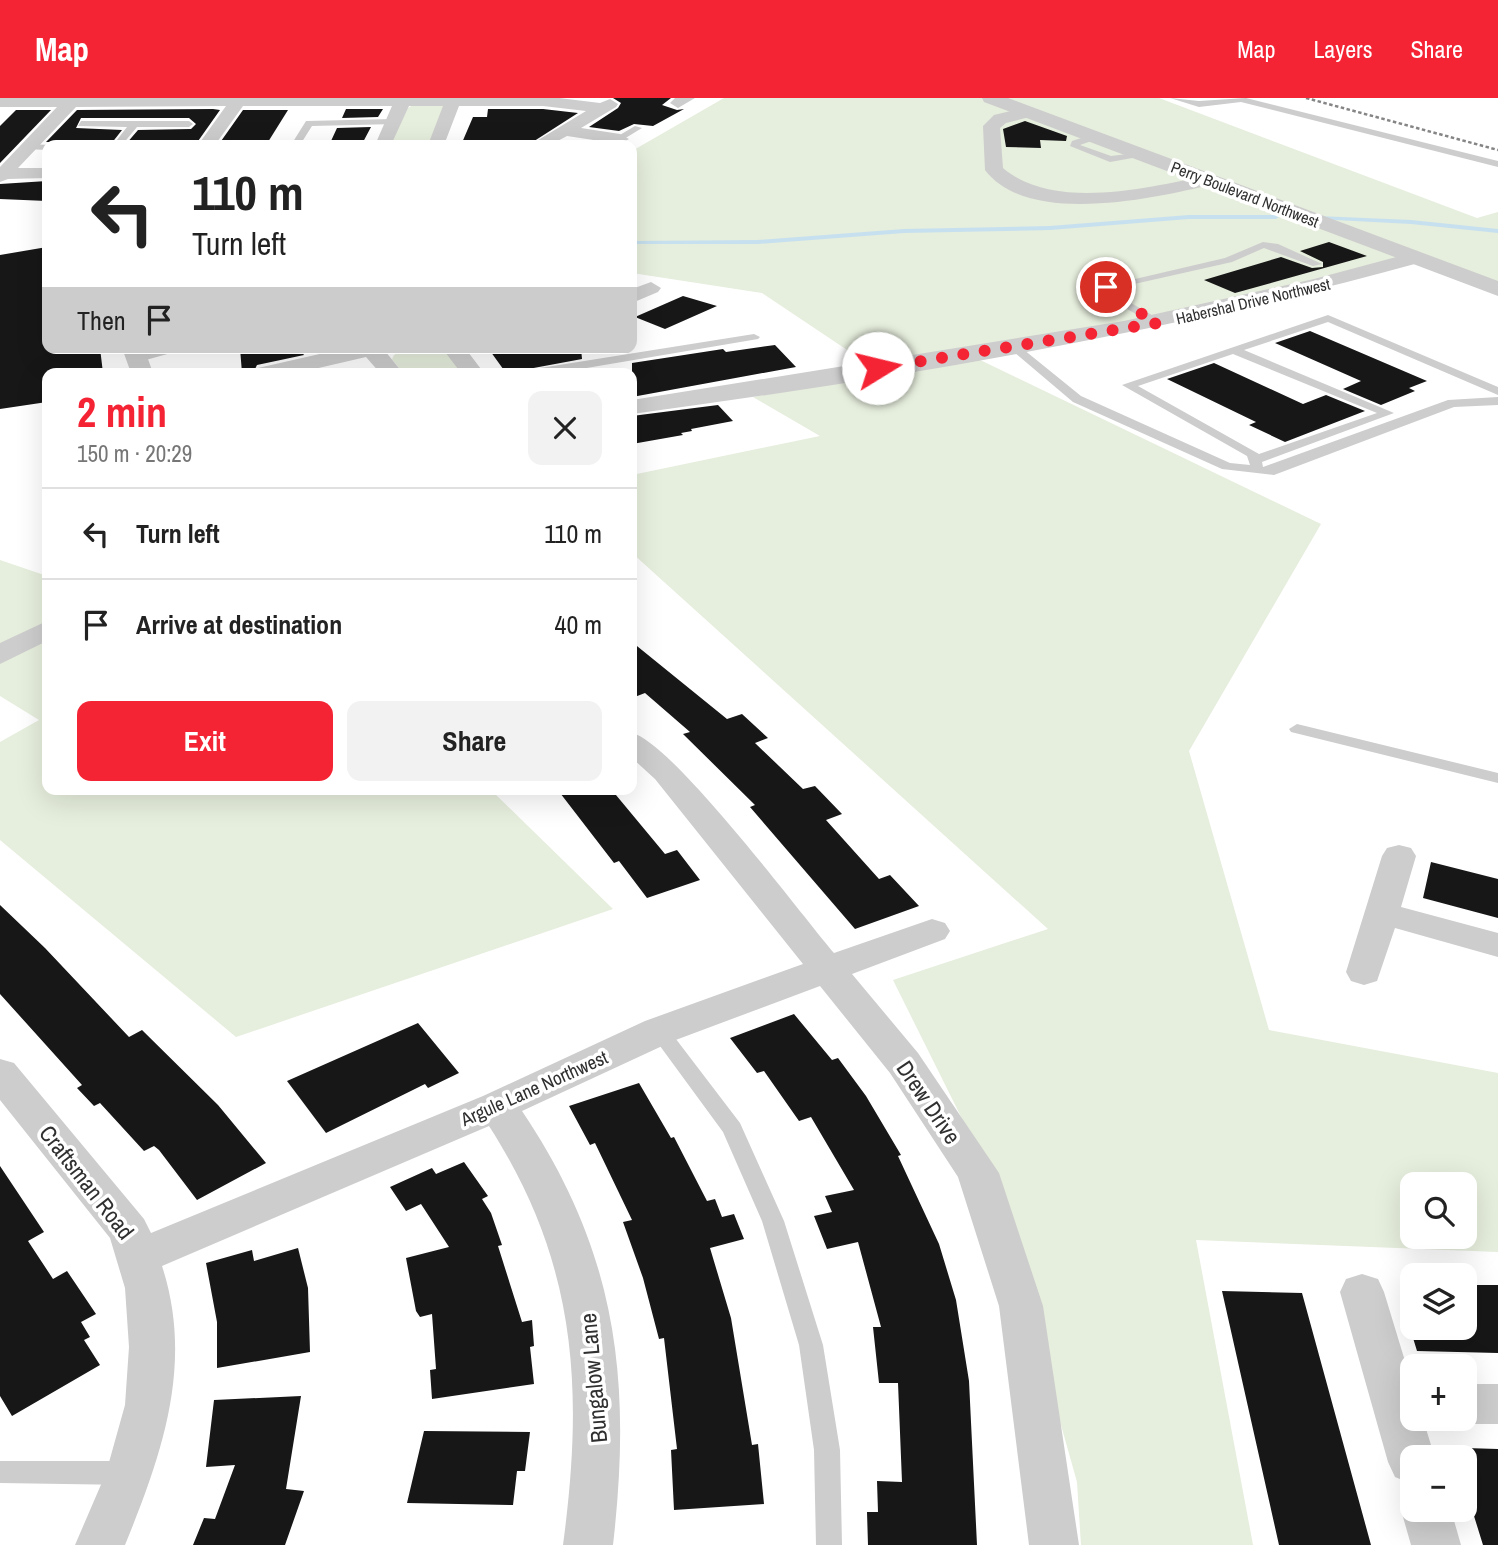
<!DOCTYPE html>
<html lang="en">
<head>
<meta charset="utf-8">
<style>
	body { margin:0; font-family:"Archivo Narrow",sans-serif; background:#f2f2f2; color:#222; height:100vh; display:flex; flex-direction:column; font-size:26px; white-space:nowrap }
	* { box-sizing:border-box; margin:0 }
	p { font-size:23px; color:#767676 }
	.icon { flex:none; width:38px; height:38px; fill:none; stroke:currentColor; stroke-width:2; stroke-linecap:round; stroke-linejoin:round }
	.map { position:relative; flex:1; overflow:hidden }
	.drawer { position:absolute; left:42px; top:270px; width:595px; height:427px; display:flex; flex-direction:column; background:#fff; border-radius:14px; box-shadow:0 7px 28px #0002 }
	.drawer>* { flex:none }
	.banner { position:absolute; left:42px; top:42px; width:595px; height:214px; border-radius:14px; box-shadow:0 7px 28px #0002; background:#fff; color:#222; overflow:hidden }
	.tools { position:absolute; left:1400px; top:1074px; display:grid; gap:14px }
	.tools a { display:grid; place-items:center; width:77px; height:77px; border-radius:14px; background:#fff; box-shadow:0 7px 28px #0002; font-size:35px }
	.pin { position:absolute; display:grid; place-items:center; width:60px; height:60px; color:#fff; margin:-30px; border:4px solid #fff; border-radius:50%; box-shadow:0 2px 7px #0007 }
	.me { position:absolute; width:77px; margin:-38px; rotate:81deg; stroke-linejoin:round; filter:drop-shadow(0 0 5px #0008) }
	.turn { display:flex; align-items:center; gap:24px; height:147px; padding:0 35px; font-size:32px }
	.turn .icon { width:91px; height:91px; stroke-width:2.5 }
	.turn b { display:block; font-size:49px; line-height:60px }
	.then { display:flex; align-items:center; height:66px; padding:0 35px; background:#0003; gap:14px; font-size:26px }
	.round { display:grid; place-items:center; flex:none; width:74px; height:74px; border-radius:14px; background:#f2f2f2 }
	.summary { display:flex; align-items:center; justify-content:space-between; height:119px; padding:0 35px }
	h1 { font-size:42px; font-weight:800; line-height:52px; color:#f52435 }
	.cta { display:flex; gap:14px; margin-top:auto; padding:14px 35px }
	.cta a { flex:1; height:80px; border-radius:14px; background:#f52435; color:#fff; font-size:28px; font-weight:800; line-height:80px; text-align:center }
	.cta a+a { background:#f2f2f2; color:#222 }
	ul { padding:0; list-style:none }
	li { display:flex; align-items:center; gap:21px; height:91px; padding:0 35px; border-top:2px solid #e0e0e0 }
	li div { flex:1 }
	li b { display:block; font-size:26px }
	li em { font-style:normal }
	header { display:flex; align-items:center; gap:42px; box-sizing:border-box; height:98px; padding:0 35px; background:#f52435; color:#fff }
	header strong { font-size:33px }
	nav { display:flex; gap:38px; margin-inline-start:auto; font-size:24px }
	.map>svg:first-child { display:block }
</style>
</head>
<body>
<header>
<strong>Map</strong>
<nav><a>Map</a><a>Layers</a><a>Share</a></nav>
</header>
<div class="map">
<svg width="1498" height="1447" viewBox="0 0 1498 1447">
	<rect width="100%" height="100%" fill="#fff"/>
	<path fill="#e6eedd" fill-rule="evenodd" d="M724,0H1159L1477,120L1498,114V194L1403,159L1281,198L976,260L1321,426L1189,653L1269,932L1498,975V1154L1196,1142L1253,1447H1081L1077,1384L992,1081L893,882L1048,831L632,455V377L820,338L753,299L883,276L762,195L632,175V53ZM1412,1087H1465V1139H1412Z
		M413,7H445L432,47H390L408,10Z
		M407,250H443L466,275H403L392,261L394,257Z
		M0,462L47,478V691H490L613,811L236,939L0,742V644L39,622L0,598Z"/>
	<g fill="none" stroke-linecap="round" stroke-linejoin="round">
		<path fill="#c7e0ef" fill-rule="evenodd" d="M1189,117H1276L1279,119L1276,121H1189L1050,132L904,135L758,146H632V143L758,142L904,131L1050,128Z
			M1318,118L1411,122L1498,131V135L1411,126L1316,121V119Z"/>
	</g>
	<path fill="#171717" d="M613,0H671L662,7L677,12L684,11L653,28L634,26L619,33L589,29L618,10L621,5Z
		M346,11H383L378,19L342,20Z
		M488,11H543L578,15L528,47H461L473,19H487Z
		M16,12H51L0,65V28Z
		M77,12L213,11L220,12L196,46H126L138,32L191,31L196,26L189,20H81L76,30L122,32L111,46L46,44Z
		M243,12H288L268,44L219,46Z
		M1025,23L1067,38L1066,43L1040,42L1041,50L1006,49L1003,31Z
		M371,29L362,46H334L336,43H331L337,30Z
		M47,83V103L0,101V86Z
		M1329,144L1367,158L1235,195L1204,182L1281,159L1312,170L1323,169V164L1300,153Z
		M47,149V250H100L103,275H47V304L0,311V157Z
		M683,198L717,208L665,231L635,219Z
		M1310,233L1427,283L1409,290L1415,293L1381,307L1343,291L1361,283L1275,245Z
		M775,247L796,269L632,299V265L723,251L726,254Z
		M240,250H299L304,257L257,267L253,275H242Z
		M488,250H581L582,261L506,275Z
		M1214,265L1303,306L1326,297L1365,313L1285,344L1249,327L1256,324L1167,281Z
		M718,307L733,323L691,331L692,333L681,335L683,337L632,346V318Z
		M632,544L727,621L742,616L768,640L755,645L803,691L815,688L842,716L826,722L879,781L890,777L919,808L855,831L750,709L755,707L683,636L690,634L645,595L632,600Z
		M557,691H611L665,756L677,752L700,782L647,800L619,763L614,765Z
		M1431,764L1498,781V820L1423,800Z
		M0,807L45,850L129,939L142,932L218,1007L266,1065L197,1102L159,1052L154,1048L144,1053L100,1005L94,1008L77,990L82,987L0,896Z
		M794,916L832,962L838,960L866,998L901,1057L898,1058L939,1146L956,1202L969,1283L977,1447H868L867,1414H878L877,1383L902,1384L898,1285H879L873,1229H881L858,1144L827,1151L814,1118L832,1114L825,1098L854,1092L811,1019L799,1023L764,973L757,975L730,940Z
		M418,925L459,975L428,990L425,986L326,1035L287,983Z
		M639,985L671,1040L674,1039L707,1103L715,1101L722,1119L734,1116L744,1141L710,1150L731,1220L752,1347L758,1346L764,1406L674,1412L671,1352L677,1351L664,1240L659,1241L643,1180L623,1124L632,1122L595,1045L590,1047L569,1008Z
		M464,1064L488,1098L482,1101L491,1115L502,1147L498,1148L522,1224L532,1222L534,1248L530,1249L534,1286L432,1301L430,1272L436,1271L432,1216L420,1219L416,1213L406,1160L449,1149L421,1106L406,1113L390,1089L432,1070L436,1076Z
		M0,1068L44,1134L28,1143L53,1181L67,1173L96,1216L81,1224L90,1239L84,1242L100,1267L12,1318L0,1298Z
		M298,1150L308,1190L310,1254L217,1270V1224L206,1165L252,1152L254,1163Z
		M1465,1187H1498V1255L1417,1253L1410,1230H1465Z
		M1222,1193L1302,1195L1371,1447H1279Z
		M301,1298L286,1391L304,1393L285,1447H193L204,1420L215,1421L235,1367L206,1369L214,1302Z
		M424,1333L530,1334L525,1373H517L513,1407L407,1405Z
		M1465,1350L1498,1351V1447H1483L1465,1389Z"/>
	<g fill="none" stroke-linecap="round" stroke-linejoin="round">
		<path fill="#cdcdcd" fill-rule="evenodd" d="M1170,0L1199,3L1246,0L1498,63V69L1241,4L1199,9Z
			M393,21L396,26L312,28L300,47H291L306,23Z
			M81,23H189L193,26L189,29H137L122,47H113L127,29L78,28Z
			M635,28L642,30L614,47H603Z
			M1094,36L1097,41L1080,47L1111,58L1144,54L1149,57L1110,64L1070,48L1072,43Z
			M29,46L50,47H47V52L26,51L24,49Z
			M1263,144L1278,146L1322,166L1313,168L1264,150L1232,164L1112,191L1114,195L1162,223V227L1158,228L1105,199L1101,189L1225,160Z
			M1328,217L1498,289V297L1328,224L1244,252L1394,315L1262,364L1263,369L1448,302L1498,299V307L1454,309L1274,377L1222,371L1073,304L1008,249L1018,247L1081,298L1230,365L1250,367L1247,358L1122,287ZM1233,256L1377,315L1259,356L1138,288Z
			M754,236L760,239L758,241L557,275H528L534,271Z
			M167,250H189L135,265L129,261Z
			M1297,626L1498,675V685L1291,634L1289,631Z
			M659,926L666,928L740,1025L784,1123L823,1247L840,1352L842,1447H816L814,1352L799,1247L762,1123L723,1034L649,933L652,928Z
			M0,1363H130L139,1367L143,1375L139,1383L130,1387L0,1385Z"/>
		<path fill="#cdcdcd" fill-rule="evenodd" d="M0,0H559L600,5L610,1L618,6L616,9L581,30L620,36L629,41L620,46L567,38L550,47H530L586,13L543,8H459L444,47H428L443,8H409L391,47H375L392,8H243L215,47H198L226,8L76,9L18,70H47V80L8,81L0,84V69L57,9H0Z
			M675,0H695L678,10L670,5Z
			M1027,9L1033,10V18L1006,25L1000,30L1003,70C1053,113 1149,90 1208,77L1217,82L1214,86C1156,100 1028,129 985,72L983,28L994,17Z
			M1415,154L1425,160L1422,164C1163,236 898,280 632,316V302L1124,223L1314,181Z
			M651,184L661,190L658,194L632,205V191Z
			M122,250H144L153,275H131Z
			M346,250H387L385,253L403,275H380L366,259L297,275H255L258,270Z
			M442,250H465L484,275H461Z
			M47,523V543L0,566V545Z
			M632,635C672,644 800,815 834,855L932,821L945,825L950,833L945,841L852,876L918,955L999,1075L1043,1208L1079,1447H1029L999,1208L958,1079L890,975L820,888L673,943L522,1013C617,1154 632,1281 613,1447H563C584,1290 577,1165 489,1028L162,1168C194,1266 162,1356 125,1447H75L106,1375L125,1307L129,1249L125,1190L110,1140L0,1002V961L14,965L144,1121L151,1135L483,998L645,923L803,866L655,681L632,660Z
			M1399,747L1411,750L1416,758L1401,809L1498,835V859L1395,830L1377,883L1364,887L1351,883L1346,874L1382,758L1387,750Z
			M1362,1176L1378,1181L1384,1194L1412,1286V1321H1423L1435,1360H1412V1386L1395,1379L1388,1364L1340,1194L1346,1181Z
			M1465,1286H1498V1326H1465L1451,1321H1465Z
			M1412,1395V1412H1451L1461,1447H1411L1401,1412Z"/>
		<path fill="#cdcdcd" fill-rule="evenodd" d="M982,0H1008L1498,183V198L984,4Z"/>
		<path stroke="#858585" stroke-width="2.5" stroke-dasharray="3.5 2.5" stroke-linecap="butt" d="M1306,0L1498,52"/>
	</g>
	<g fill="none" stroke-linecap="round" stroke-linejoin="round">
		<path stroke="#f52435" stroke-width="12" stroke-dasharray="0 21.6" d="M878,270L1158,225L1109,197L1106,189"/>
	</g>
	<g text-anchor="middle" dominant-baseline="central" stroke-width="7" stroke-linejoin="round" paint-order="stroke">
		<g font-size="16" fill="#303030" stroke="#fff">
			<text transform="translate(1245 96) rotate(21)">Perry Boulevard Northwest</text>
			<text transform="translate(1253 203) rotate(-13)">Habershal Drive Northwest</text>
		</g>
		<g font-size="19" fill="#303030" stroke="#fff">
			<text transform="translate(534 990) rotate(-24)">Argule Lane Northwest</text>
		</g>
		<g font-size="23" fill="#303030" stroke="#fff">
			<text transform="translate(929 1004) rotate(56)">Drew Drive</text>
			<text transform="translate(87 1084) rotate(52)">Craftsman Road</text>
			<text transform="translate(593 1280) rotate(-95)">Bungalow Lane</text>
		</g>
	</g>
</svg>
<div class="tools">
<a><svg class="icon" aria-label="search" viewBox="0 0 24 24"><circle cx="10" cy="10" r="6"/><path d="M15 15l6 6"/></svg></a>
<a><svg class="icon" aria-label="layers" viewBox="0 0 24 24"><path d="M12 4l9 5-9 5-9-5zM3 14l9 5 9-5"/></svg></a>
<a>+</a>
<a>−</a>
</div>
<div class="pin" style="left:1106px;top:189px;background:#d93025"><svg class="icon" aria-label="arrive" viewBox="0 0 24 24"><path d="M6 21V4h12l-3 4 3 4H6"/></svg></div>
<svg class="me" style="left:878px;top:270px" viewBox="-20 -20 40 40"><circle r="19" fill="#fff"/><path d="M0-13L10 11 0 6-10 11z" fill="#f52435"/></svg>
<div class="banner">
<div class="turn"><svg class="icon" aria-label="left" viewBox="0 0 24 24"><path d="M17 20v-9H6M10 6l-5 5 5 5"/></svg><div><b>110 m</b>Turn left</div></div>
<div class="then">Then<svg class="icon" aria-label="arrive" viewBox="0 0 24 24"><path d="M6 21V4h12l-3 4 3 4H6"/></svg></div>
</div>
<section class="drawer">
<div class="summary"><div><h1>2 min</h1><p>150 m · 20:29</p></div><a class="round"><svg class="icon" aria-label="close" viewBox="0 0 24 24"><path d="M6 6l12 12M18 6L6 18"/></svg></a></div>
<ul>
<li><svg class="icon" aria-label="left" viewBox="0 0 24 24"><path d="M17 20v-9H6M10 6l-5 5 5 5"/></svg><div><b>Turn left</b></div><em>110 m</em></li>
<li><svg class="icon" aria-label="arrive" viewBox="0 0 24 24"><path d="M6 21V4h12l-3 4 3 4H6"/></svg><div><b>Arrive at destination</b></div><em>40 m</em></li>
</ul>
<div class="cta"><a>Exit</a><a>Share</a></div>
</section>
</div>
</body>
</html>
